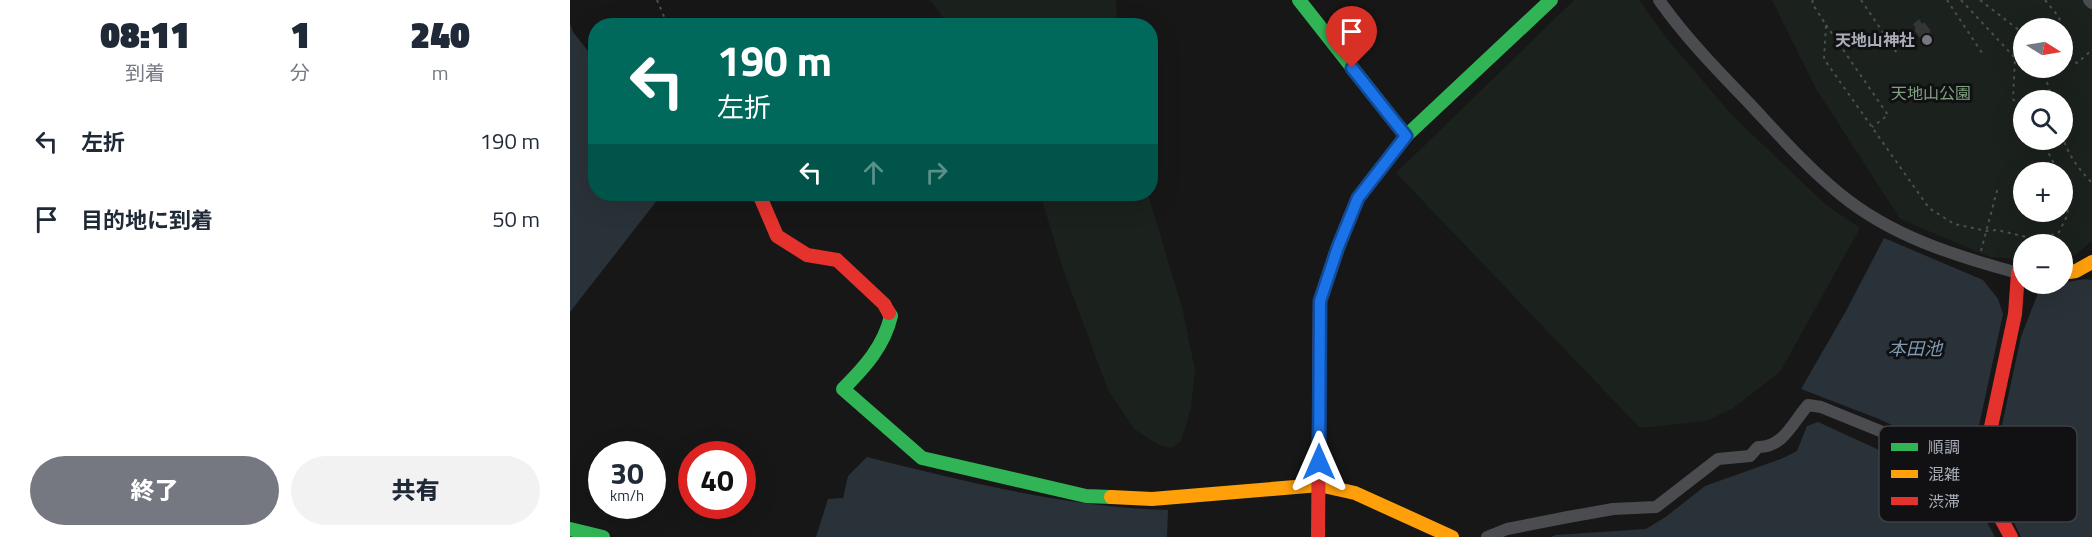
<!DOCTYPE html>
<html lang="ja">
<head>
<meta charset="utf-8">
<style>
	body { margin:0; font-family:"Titillium Web","Noto Sans JP",sans-serif; background:#f2f2f3; color:#1f2937; height:100vh; display:flex; flex-direction:column; font-size:22px; white-space:nowrap }
	* { box-sizing:border-box; margin:0 }
	p { font-size:20px; color:#747a83 }
	.icon { flex:none; width:33px; height:33px; fill:none; stroke:currentColor; stroke-width:2; stroke-linecap:round; stroke-linejoin:round }
	.map { position:relative; flex:1; overflow:hidden }
	.details { display:flex; flex-direction:column; background:#fff; width:570px }
	.details>* { flex:none }
	.guide { position:absolute; left:18px; top:18px; width:570px; height:183px; border-radius:24px; box-shadow:0 6px 24px #0002; background:#00695c; color:#fff; overflow:hidden }
	.needle { width:39px; rotate:101deg }
	.buttons { position:absolute; left:1443px; top:18px; display:grid; gap:12px }
	.buttons a { display:grid; place-items:center; width:60px; height:60px; border-radius:50%; background:#fff; box-shadow:0 6px 24px #0002; font-size:30px }
	.speed { position:absolute; left:18px; top:441px; display:flex; gap:12px; font-size:30px; font-weight:700; text-align:center }
	.speed>* { display:grid; place-content:center; width:78px; height:78px; border-radius:50%; background:#fff; box-shadow:0 6px 24px #0002; line-height:1 }
	.speed small { font-size:15px; font-weight:400 }
	.speed .limit { border:9px solid #d22; background:#fff; color:#111 }
	.pin { position:absolute; display:grid; place-items:center; width:51px; height:51px; color:#fff; margin:-62px -26px; border-radius:50% 50% 50% 0; rotate:-45deg; box-shadow:0 0 6px #0007 }
	.pin .icon { rotate:45deg }
	.me { position:absolute; width:66px; margin:-33px; rotate:0deg; stroke-linejoin:round; filter:drop-shadow(0 0 4px #0008) }
	.turn { display:flex; align-items:center; gap:21px; height:126px; padding:0 30px; font-size:27px }
	.turn .icon { width:78px; height:78px; stroke-width:2.5 }
	.turn b { display:block; font-size:42px; line-height:51px }
	.lanes { display:flex; align-items:center; height:57px; padding:0 30px; background:#0003; justify-content:center; gap:30px; direction:ltr }
	.lanes .off { opacity:.35 }
	.eta { display:flex; justify-content:space-evenly; align-items:center; height:102px; text-align:center }
	.eta b { font-size:36px; font-weight:800; line-height:42px }
	.primary-button { display:flex; gap:12px; margin-top:auto; padding:12px 30px }
	.primary-button a { flex:1; height:69px; border-radius:36px; background:#757880; color:#fff; font-size:24px; font-weight:800; line-height:69px; text-align:center }
	.primary-button a+a { background:#f2f2f3; color:#1f2937 }
	ul { padding:0; list-style:none }
	li { display:flex; align-items:center; gap:18px; height:78px; padding:0 30px }
	li div { flex:1 }
	li b { display:block; font-size:22px }
	li em { font-style:normal }
	main { display:flex; flex:1; min-height:0 }
	.map>svg:first-child { display:block }
</style>
</head>
<body>
<main>
<section class="details">
<div class="eta">
<div><b>08:11</b><p>到着</p></div>
<div><b>1</b><p>分</p></div>
<div><b>240</b><p>m</p></div>
</div>
<ul>
<li><svg class="icon" aria-label="left" viewBox="0 0 24 24"><path d="M17 20v-9H6M10 6l-5 5 5 5"/></svg><div><b>左折</b></div><em>190 m</em></li>
<li><svg class="icon" aria-label="arrive" viewBox="0 0 24 24"><path d="M6 21V4h12l-3 4 3 4H6"/></svg><div><b>目的地に到着</b></div><em>50 m</em></li>
</ul>
<div class="primary-button"><a>終了</a><a>共有</a></div>
</section>
<div class="map">
<svg width="1522" height="537" viewBox="0 0 1522 537">
	<rect width="100%" height="100%" fill="#171717"/>
	<path fill="#1b211c" fill-rule="evenodd" d="M360,0H546L547,25H379Z
		M1004,0H1069L1098,40L1161,114L1255,204L1290,228L1210,372L1162,409L1136,421L1070,428L826,173Z
		M1202,0H1522V241L1504,256L1493,259L1492,244H1454L1453,259L1420,257L1330,219L1245,87ZM1454,28H1492V68H1454ZM1454,100H1492V140H1454ZM1454,172H1492V212H1454Z
		M470,194H578L613,311L625,370L621,408L611,441L601,448L589,445L564,429L538,390L494,272Z"/>
	<path fill="#2a3239" d="M0,24L3,32L25,60L26,194H92L0,312Z
		M1314,238L1413,280L1428,299L1433,314L1407,435L1389,456L1309,419L1231,389L1276,311Z
		M1515,279L1522,280V537H1451L1436,506L1424,462L1451,337L1468,293L1485,284Z
		M1248,422L1379,482L1413,515L1425,537H981L986,535L1076,529L1097,516L1135,486L1211,459L1227,451L1237,426Z
		M297,457C396,482 496,507 598,510L597,537H246L258,499L273,498L278,476Z"/>
	<path fill="#343537" d="M1349,19L1352,24L1354,22L1361,31L1359,32L1361,34L1354,39L1352,36L1350,38L1344,30L1346,29L1343,24Z"/>
	<g fill="none" stroke-linecap="round" stroke-linejoin="round">
		<path stroke="#4d4e52" stroke-width="2" stroke-dasharray="3 4.5" stroke-linecap="butt" d="M87,0L98,26
			M1243,0L1242,3L1256,25L1254,59L1359,208L1384,224L1417,231L1427,230L1469,240L1489,232L1497,216L1501,187L1492,180
			M1291,0L1329,56
			M1377,0L1414,56
			M1391,0L1445,58L1443,99L1454,113
			M1410,0L1454,34
			M1475,0L1489,17L1491,28
			M1256,25L1318,115L1302,127
			M1492,55L1507,63L1522,50
			M1472,68L1483,100
			M1492,135C1498,155 1508,168 1522,183
			M1472,140L1488,172
			M1411,251L1428,187"/>
		<path stroke="#4b4c50" stroke-width="12" d="M1089,0C1115,37 1148,71 1179,103C1208,134 1237,167 1270,194C1321,236 1385,256 1448,273
			M1519,0L1522,3
			M917,537L937,529L998,517L1043,509L1086,507L1148,459L1180,456L1188,447C1213,448 1223,422 1238,405L1251,407L1325,437L1389,470L1416,474"/>
		<path stroke="#30b455" stroke-width="14" d="M729,0L836,136
			M801,181L836,136L981,0
			M319,313L321,316C314,346 295,367 273,389L352,458L516,496L541,497
			M0,529L33,537"/>
		<path stroke="#ff9f0a" stroke-width="14" d="M1492,273L1506,271L1522,262
			M541,497L582,499L749,485L785,493L882,537"/>
		<path stroke="#e5322d" stroke-width="14" d="M189,194L207,236L237,255L267,260L314,304L319,313
			M748,537L750,301L768,247L788,198L801,181
			M1441,537L1422,502L1416,474L1415,455L1445,314L1448,273H1454"/>
	</g>
	<g fill="none" stroke-linecap="round" stroke-linejoin="round">
		<g stroke="#114b97" stroke-width="15">
			<path id="route" d="M749,462L750,301L768,247L788,198L836,136L782,68"/>
		</g>
		<use href="#route" stroke="#1a73e8" stroke-width="10"/>
	</g>
	<circle fill="#757880" stroke="#111113" stroke-width="2" cx="1357" cy="40" r="6"/>
	<g text-anchor="middle" dominant-baseline="central" stroke-width="6" stroke-linejoin="round" paint-order="stroke">
		<g font-size="16" font-weight="bold" fill="#a8adb8" stroke="#111113" text-anchor="end">
			<text x="1345" y="40">天地山神社</text>
		</g>
		<g font-size="16" fill="#7fa381" stroke="#111113">
			<text x="1361" y="93">天地山公園</text>
		</g>
		<g font-size="18" font-style="italic" fill="#7f9bb3" stroke="#111113">
			<text x="1345" y="348">本田池</text>
		</g>
	</g>
	<rect x="1309" y="426" width="198" height="96" rx="9" fill="#111113" stroke="#3e4045" stroke-width="1.5"/>
	<rect x="1321" y="443" width="27" height="8" fill="#30b455"/>
	<rect x="1321" y="470" width="27" height="8" fill="#ff9f0a"/>
	<rect x="1321" y="497" width="27" height="8" fill="#e5322d"/>
	<g font-size="16" fill="#a8adb8">
		<text x="1358" y="453">順調</text>
		<text x="1358" y="480">混雑</text>
		<text x="1358" y="507">渋滞</text>
	</g>
</svg>
<div class="buttons">
<a><svg class="needle" viewBox="-14 -14 28 28"><path d="M0-13l5 13h-10z" fill="#e53935"/><path d="M0 13l5-13h-10z" fill="#747a83"/></svg></a>
<a><svg class="icon" aria-label="search" viewBox="0 0 24 24"><circle cx="10" cy="10" r="6"/><path d="M15 15l6 6"/></svg></a>
<a>+</a>
<a>−</a>
</div>
<div class="speed"><div>30<small>km/h</small></div><div class="limit">40</div></div>
<div class="pin" style="left:782px;top:68px;background:#d93025"><svg class="icon" aria-label="arrive" viewBox="0 0 24 24"><path d="M6 21V4h12l-3 4 3 4H6"/></svg></div>
<svg class="me" style="left:749px;top:462px" viewBox="-20 -20 40 40"><path d="M0-17L14 15 0 8-14 15z" fill="#1a73e8" stroke="#fff" stroke-width="4"/></svg>
<div class="guide">
<div class="turn"><svg class="icon" aria-label="left" viewBox="0 0 24 24"><path d="M17 20v-9H6M10 6l-5 5 5 5"/></svg><div><b>190 m</b>左折</div></div>
<div class="lanes"><svg class="icon" aria-label="left" viewBox="0 0 24 24"><path d="M17 20v-9H6M10 6l-5 5 5 5"/></svg><svg class="icon off" aria-label="ahead" viewBox="0 0 24 24"><path d="M12 20V5M6 11l6-6 6 6"/></svg><svg class="icon off" aria-label="right" viewBox="0 0 24 24"><path d="M7 20v-9h11M14 6l5 5-5 5"/></svg></div>
</div>
</div>
</main>
</body>
</html>
